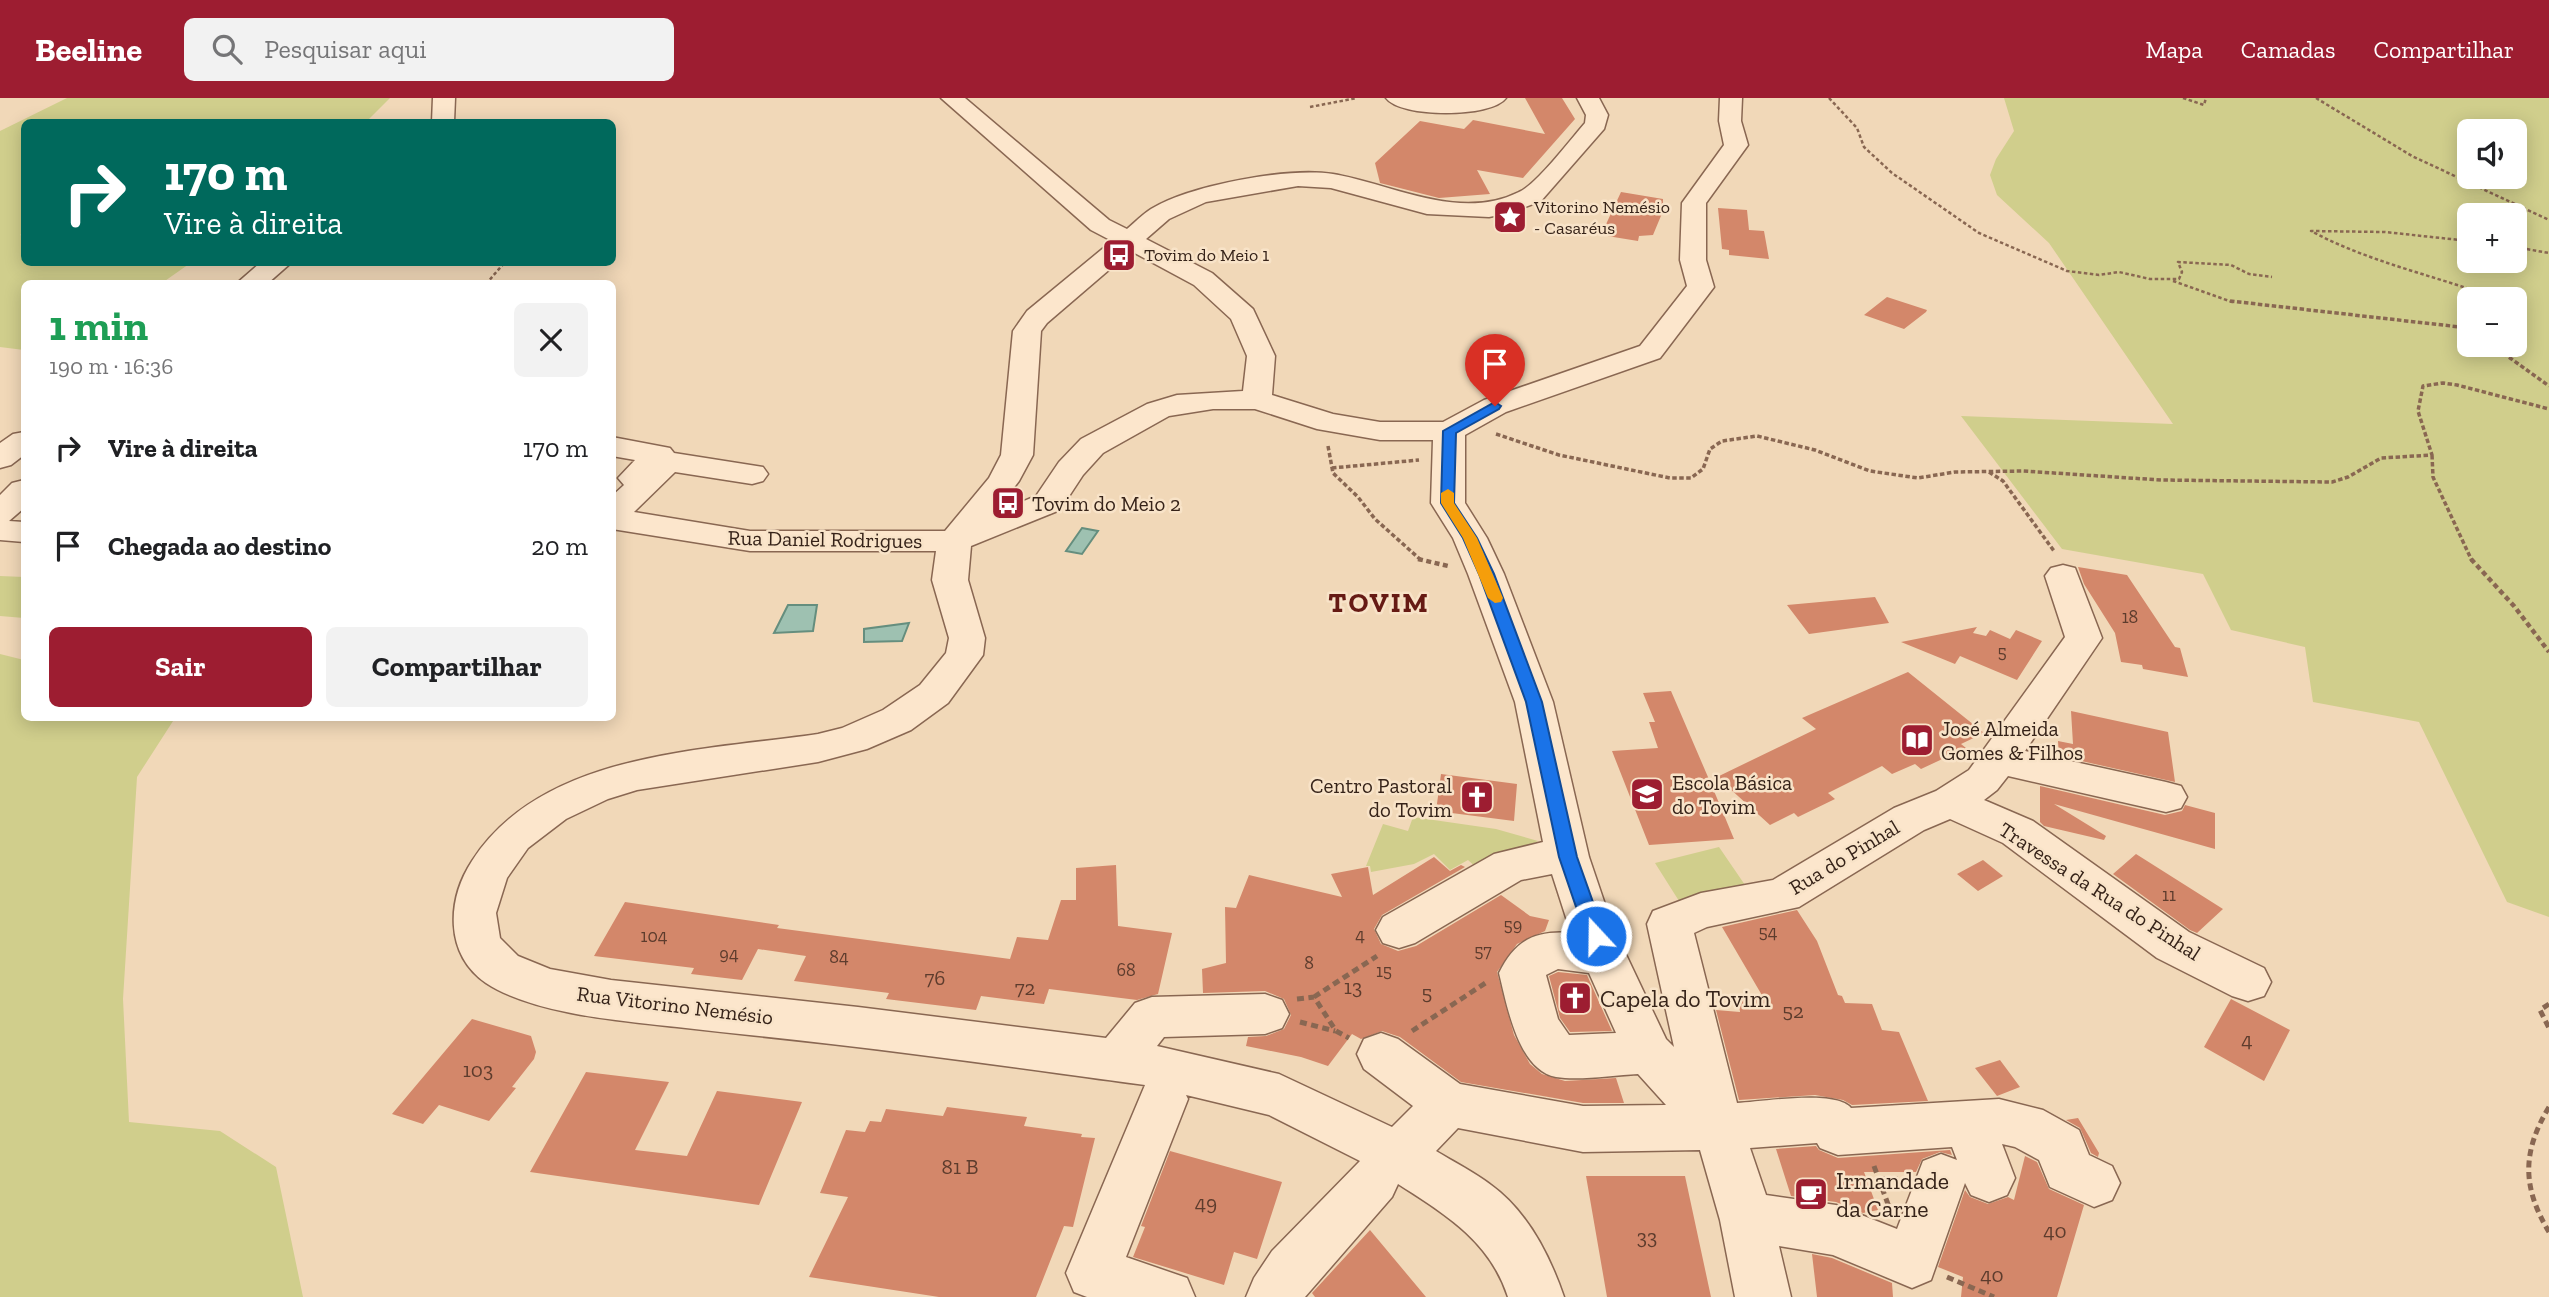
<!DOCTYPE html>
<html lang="pt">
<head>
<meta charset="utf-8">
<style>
	body { margin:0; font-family:"Zilla Slab",serif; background:#f2f2f2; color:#202124; height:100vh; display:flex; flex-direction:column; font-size:26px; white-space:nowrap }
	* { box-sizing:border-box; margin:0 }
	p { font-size:23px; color:#757577 }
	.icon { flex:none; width:38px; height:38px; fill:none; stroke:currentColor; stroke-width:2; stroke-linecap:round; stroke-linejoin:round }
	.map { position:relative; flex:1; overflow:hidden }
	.drawer { position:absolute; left:21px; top:182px; width:595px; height:441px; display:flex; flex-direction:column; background:#fff; border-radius:10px; box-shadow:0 4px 18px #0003 }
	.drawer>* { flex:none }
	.hud { position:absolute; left:21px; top:21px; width:595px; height:147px; border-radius:10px; box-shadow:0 4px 18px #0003; background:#00695c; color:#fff; overflow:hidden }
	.fabs { position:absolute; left:2457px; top:21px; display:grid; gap:14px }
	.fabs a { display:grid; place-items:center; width:70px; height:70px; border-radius:10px; background:#fff; box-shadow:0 4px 18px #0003; font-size:35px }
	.pin { position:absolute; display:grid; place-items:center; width:60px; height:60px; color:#fff; margin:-72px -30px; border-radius:50% 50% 50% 0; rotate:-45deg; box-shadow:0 0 7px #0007 }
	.pin .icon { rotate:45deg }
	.me { position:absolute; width:77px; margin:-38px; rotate:339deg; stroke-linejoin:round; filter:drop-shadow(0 0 5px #0008) }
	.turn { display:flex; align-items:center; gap:24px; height:147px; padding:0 28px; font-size:32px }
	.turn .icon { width:91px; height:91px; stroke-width:2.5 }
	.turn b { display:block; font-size:49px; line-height:60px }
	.round { display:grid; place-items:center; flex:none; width:74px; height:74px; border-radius:10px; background:#f2f2f2 }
	.summary { display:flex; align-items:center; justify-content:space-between; height:119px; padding:0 28px }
	h1 { font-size:42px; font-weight:700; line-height:52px; color:#1e9e55 }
	.cta { display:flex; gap:14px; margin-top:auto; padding:14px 28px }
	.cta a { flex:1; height:80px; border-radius:10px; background:#9d1d31; color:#fff; font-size:28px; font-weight:700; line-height:80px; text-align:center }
	.cta a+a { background:#f2f2f2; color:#202124 }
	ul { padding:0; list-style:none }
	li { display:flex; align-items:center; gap:21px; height:98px; padding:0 28px }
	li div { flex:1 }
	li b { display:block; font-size:26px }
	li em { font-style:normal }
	header { display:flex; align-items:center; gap:42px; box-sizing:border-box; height:98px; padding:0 35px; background:#9d1d31; color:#fff }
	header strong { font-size:33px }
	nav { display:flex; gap:38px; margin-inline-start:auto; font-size:24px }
	.search { width:490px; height:63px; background:#f2f2f2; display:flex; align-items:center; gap:18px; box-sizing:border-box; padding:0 24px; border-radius:10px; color:#757577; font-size:26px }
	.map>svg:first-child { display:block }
</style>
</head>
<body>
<header>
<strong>Beeline</strong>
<div class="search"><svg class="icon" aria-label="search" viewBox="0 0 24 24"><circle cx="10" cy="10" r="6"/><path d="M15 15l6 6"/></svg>Pesquisar aqui</div>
<nav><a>Mapa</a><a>Camadas</a><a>Compartilhar</a></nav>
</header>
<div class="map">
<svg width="2549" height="1199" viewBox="0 0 2549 1199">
	<rect width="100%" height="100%" fill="#f1d8b8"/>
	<path fill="#d0ce8c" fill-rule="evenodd" d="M67,0H390L366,24H24V134L20,137L24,138V164L189,166L162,185L24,186V252L0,249V33Z
		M2004,0H2549V819L2507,804L2419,624L2313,604L2305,549L2231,532L2203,476L2062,451L1961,318L2173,326L2049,145L1997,97L1990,77L1996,61L2014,33ZM2515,33V79H2469V33ZM2469,117H2515V163H2469ZM2515,201V247H2469V201Z
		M0,478L24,479V520L0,518Z
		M0,556L24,562V620H175L137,679L123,901L129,1024L220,1033L276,1069L303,1199H0Z
		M1413,719L1496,731L1538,743L1481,774L1468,762L1450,772L1434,756L1414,766L1371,774L1370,768H1366L1383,726L1408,733Z
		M1719,749L1745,787L1679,803L1655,765Z"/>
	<path fill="#9ec1b1" stroke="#658e7e" stroke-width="2" d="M1082,430L1098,433L1082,456L1066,453Z
		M788,507H817L813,533L774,535Z
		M909,525L902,543L864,544V531Z"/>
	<path fill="#d3876a" d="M1525,0H1562L1575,21L1523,80L1477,72L1490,96L1439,100L1380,85L1375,65L1420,23L1464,31L1473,22L1545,36Z
		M1621,94L1663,101V113L1653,137L1639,138L1638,143L1601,137Z
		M1718,110L1747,112L1749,132L1764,133L1769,161L1729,157V152L1722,151Z
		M1887,199L1927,212L1926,214L1904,231L1864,217Z
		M2078,469L2127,477L2175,549L2180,550L2188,579L2143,571L2142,567L2121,564L2115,535L2084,486Z
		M1875,499L1889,525L1809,536L1787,507Z
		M1977,529L1973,535L1986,538L1990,532L2010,541L2016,532L2042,543L2017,582L1960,558L1955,566L1901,544Z
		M1908,574L1984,635L1961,646L1966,650L1921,671L1915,666L1892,676L1882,668L1828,695L1835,701L1798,719L1794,715L1770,727L1717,679L1816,631L1802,620Z
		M1671,593L1714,693L1734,741L1649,747L1612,653L1658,650L1649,624H1655L1643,595Z
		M2071,613L2168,634L2175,684L2059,658L2058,643L2073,646Z
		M1441,676L1517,686L1514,723L1436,713Z
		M2040,688L2165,717L2182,713L2185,707L2215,715V751L2054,706L2106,738L2104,742L2044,728L2040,724Z
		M2136,756L2223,811L2197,835L2190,832L2113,776Z
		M1434,759L1450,773L1461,767L1465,769L1382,817L1374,831L1381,846L1398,853L1416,848L1501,797L1530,818L1549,822L1545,833L1517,846L1497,874L1514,937L1530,966L1542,976L1565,983L1616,980L1624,1005H1583L1461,984L1400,939L1382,933L1361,941L1352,936L1328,968L1301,959L1246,948L1248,939L1266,938L1284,931L1291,917L1284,901L1265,893L1203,895L1202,871L1226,865L1225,809L1236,810L1249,777L1342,799L1331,776L1368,769L1373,797Z
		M1983,762L2003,778L1978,793L1957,776Z
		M1116,767L1118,828L1172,835L1158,896L1137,902L1049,891L1044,906L981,898L976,912L886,901L889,895L794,883L806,858L758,851L742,882L691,876L694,870L594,858L625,804L779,827L777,830L1010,861L1017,839L1048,842L1061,802H1076V770Z
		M1797,812L1817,843L1838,897L1842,898L1845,905L1872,906L1882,932L1899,934L1928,1003L1852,1007L1843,1002L1815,997L1739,1002L1716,912L1740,914L1738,896L1763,899L1722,829Z
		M1558,874L1587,877L1612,933L1570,934L1560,920L1549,878Z
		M2231,901L2290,932L2264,983L2204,949Z
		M472,921L531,938L536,954L534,961L512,989L516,990L489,1023L439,1007L423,1026L392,1016Z
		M2000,962L2020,989L1997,998L1975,970Z
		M586,974L669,984L635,1052L687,1058L717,993L802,1004L759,1107L530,1074Z
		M947,1009L1027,1019L1024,1028L1082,1036L1081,1039L1095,1040L1073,1129L1064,1128L1036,1199H939L809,1179L848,1099L820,1095L846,1032L865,1034L870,1023L881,1024L886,1011L943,1018Z
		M2078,1020L2099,1055L2098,1059L2091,1055L2080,1030L2066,1022Z
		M1816,1048L1819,1052L1838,1060L1950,1052L1952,1057L1940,1054L1922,1061L1916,1074H1864L1878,1112L1863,1115L1836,1104L1791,1098L1776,1051Z
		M1170,1053L1282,1084L1257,1161L1234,1154L1224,1187L1133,1159L1145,1129L1141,1128Z
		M2025,1058L2037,1064L2049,1091L2084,1107L2057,1199H1961L1963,1179L1938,1169L1965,1092L1970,1099L1988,1106L2008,1099L2014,1102Z
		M1586,1078H1685L1711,1199H1607Z
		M1370,1132L1426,1199H1315L1312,1195Z
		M1812,1156L1832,1160L1892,1185L1893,1199H1817Z"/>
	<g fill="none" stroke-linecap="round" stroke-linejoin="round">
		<g stroke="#896752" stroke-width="3">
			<path id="minor" d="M433,0H455L454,24H432Z
				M941,0H965L1109,122L1127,131C1135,124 1143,116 1151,111C1190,87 1289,69 1333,76C1393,86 1459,124 1519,94C1536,87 1571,41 1585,25L1586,17L1577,0H1599L1608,17L1604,31L1541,103L1509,115L1489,119L1427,116L1331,90L1298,88L1206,104L1169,121L1146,141L1212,175L1253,211L1275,258L1272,297L1333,316L1380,324H1443L1484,302L1640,248L1687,188L1680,162L1682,105L1724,47L1719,23L1720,0H1742L1741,23L1748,47L1706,105V162L1714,189L1660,260L1506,314L1465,337V405L1487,440L1504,476L1553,604L1589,759L1612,827L1666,941L1674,949L1647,826L1653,813L1701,795L1773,782L1894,710L1936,693L1969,672L2065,539L2045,478L2051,470L2063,467L2075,470L2102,540L2025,653L2166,684L2181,688L2187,699L2181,710L2166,714L2008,678L1997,692L1984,702L2033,723L2189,834L2264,870L2271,884L2264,898L2248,903L2232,898L2157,860L2003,745L1950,721L1924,732L1799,809L1707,829L1694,835L1737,1005C1761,1004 1836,991 1851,1010L1999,1001L2043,1012L2079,1032L2089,1057L2112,1068L2120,1085L2112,1102L2094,1109L2050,1089L2039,1062L2015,1049L2002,1046L2015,1080L2007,1097L1989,1104L1971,1097L1965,1085L1931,1182L1912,1190L1833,1157L1779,1148L1791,1199H1735L1720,1122L1700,1052L1583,1054L1458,1030L1436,1053C1454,1064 1474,1074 1491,1087C1527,1113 1550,1158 1564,1199H1508C1490,1143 1445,1116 1398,1086L1392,1099L1305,1199H1246L1254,1180L1272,1153L1360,1063L1269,1017L1186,997L1188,1001L1126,1159L1187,1180L1195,1199H1087L1074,1194L1066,1175L1145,987C1040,973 936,958 831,946C780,940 728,935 677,929C622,923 533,916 486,885C444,856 447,801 472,763C542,654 702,653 818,636L842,630L883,612L920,587L946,555L949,540L932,482L936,453H750L612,431V398L624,387L618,380L635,362L612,358V339L670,350L674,355L763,369L768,376L763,383L752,386L675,374L634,414L750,433H945L989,380L1001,357L1013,233L1027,213L1112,143L1091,132ZM1131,153L1194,187L1231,221L1247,258L1243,293L1177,297L1147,306L1081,341L1059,364L1036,398L995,415L1019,383L1033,357L1041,233L1047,225ZM1213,311H1255L1317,331L1380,342H1433L1431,405L1453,440L1468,476L1515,604L1543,744L1494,756L1383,819L1376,832L1383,845L1399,850L1415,845L1521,782L1552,776L1571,835C1534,832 1515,843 1499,875C1507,907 1518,972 1556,979C1579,983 1614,977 1638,976L1666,1007L1583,1008L1460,986L1398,941L1381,935L1364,941L1357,956L1364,971L1413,1008L1392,1029L1279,976L1157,948L1164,939L1265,936L1282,930L1289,916L1282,902L1265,896L1152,899L1135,905L1106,940L858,909L611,882L550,871L518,858L500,840L496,815L507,780L528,750L566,721L608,701L637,692L818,664L867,651L911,632L948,605L983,557L985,540L968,482L971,448L1060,412L1083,377L1103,355L1169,318ZM1558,871L1589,875L1616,935L1569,937L1558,921L1546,877ZM1817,1045L1820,1050L1838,1057L1952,1049L1957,1062L1941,1056L1923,1063L1897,1131L1836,1107L1766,1097L1750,1050Z
				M1386,0H1506C1492,20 1400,20 1386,0Z
				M261,164H292L267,186H236Z
				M24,334V357L11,367L0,370V345L13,336Z
				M24,382V410L9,423L24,424V444L0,442V397L12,385Z"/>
		</g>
		<path stroke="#896752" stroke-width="2.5" stroke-dasharray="3.5 2.5" stroke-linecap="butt" d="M1829,0L1857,30L1864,49L1892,75L1979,135L2067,173L2099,177L2119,174L2150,181H2179L2182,174L2178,164L2231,167L2249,176L2272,179
			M2183,0L2204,7L2206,0
			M2316,0L2412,58L2549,122
			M1310,9L1357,0
			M2469,143L2385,134L2311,133C2369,164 2432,177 2493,199L2491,201
			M2515,149L2549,155
			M2173,183L2235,205
			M486,186L505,164"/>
		<path stroke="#896752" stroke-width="3.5" stroke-dasharray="4.5 2.5" stroke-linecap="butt" d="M2230,203L2469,230
			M2492,247L2549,288
			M1496,336L1559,357L1670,380H1691L1703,371L1710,351L1722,343L1757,338L1815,352L1870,373L1918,380L1955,374L2023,373L2161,382L2332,384L2348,379L2381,360L2432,357L2418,313L2423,288L2443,285L2457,287L2549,311
			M1328,348L1333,375L1358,399L1375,421L1422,463
			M2432,357L2433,379L2472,463
			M1332,370L1419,362
			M1989,374L2003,383L2054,453"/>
		<path stroke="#896752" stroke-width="4.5" stroke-dasharray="5 3.5" stroke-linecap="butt" d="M1418,461L1448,468
			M2471,461L2514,508L2549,554"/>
		<path stroke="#896752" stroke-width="5" stroke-dasharray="7 4.5" stroke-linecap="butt" d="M1314,899L1377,858
			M1297,901L1314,899L1336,933L1349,940
			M2549,906L2540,912L2549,930
			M1300,924L1335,933
			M1412,933L1487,884
			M2549,1009C2522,1054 2522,1089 2549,1134
			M1874,1068L1889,1109
			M1879,1081H1901
			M1947,1179L1994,1199"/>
		<use href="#minor" fill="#fce6cc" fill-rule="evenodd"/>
	</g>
	<path fill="#1a73e8" stroke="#114b97" stroke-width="2" d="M1495,304L1501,308L1499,311L1456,335L1454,405L1477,440L1494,476L1542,604L1577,759L1605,838L1602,843L1596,845L1589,843L1586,838L1559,759L1526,604L1479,476L1463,440L1441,405L1443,333Z"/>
	<path fill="#f59e0b" d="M1448,391L1454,395V405L1477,440L1503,500L1501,504L1495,505L1488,500L1463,440L1441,405V395Z"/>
	<defs>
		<g id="sight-square" transform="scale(1.75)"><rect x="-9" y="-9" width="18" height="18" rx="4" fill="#9d1d31" stroke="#f8e3c8"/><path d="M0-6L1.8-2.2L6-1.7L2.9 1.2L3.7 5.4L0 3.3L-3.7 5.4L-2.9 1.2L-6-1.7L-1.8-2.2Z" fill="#fff"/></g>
		<g id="bus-square" transform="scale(1.75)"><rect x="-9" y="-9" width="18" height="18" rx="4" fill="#9d1d31" stroke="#f8e3c8"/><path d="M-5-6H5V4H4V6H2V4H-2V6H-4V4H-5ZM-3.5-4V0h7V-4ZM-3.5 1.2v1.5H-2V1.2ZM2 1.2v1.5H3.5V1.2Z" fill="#fff"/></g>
		<g id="library-square" transform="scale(1.75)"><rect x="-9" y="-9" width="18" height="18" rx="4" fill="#9d1d31" stroke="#f8e3c8"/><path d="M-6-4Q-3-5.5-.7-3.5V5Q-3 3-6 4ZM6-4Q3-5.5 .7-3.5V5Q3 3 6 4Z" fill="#fff"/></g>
		<g id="school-square" transform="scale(1.75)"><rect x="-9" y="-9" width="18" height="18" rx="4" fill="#9d1d31" stroke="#f8e3c8"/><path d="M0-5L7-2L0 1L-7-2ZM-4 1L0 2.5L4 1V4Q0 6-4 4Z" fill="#fff"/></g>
		<g id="church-square" transform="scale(1.75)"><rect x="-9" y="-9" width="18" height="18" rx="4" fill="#9d1d31" stroke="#f8e3c8"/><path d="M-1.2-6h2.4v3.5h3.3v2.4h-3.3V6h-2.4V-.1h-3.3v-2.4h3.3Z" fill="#fff"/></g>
		<g id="cafe-square" transform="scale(1.75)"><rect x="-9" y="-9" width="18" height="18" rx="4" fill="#9d1d31" stroke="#f8e3c8"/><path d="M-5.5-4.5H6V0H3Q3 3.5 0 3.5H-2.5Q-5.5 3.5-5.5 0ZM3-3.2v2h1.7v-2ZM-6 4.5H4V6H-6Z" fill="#fff"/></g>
	</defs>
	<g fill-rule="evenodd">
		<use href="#sight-square" x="1510" y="119"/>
		<use href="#bus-square" x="1119" y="157"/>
		<use href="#bus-square" x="1008" y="405"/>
		<use href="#library-square" x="1917" y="642"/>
		<use href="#school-square" x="1647" y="696"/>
		<use href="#church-square" x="1477" y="699"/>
		<use href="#church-square" x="1575" y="900"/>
		<use href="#cafe-square" x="1811" y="1096"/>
	</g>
	<g text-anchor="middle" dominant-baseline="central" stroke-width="5" stroke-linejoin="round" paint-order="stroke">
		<g font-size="18" fill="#362319" stroke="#f8e3c8" text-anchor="start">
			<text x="1534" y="109">Vitorino Nemésio<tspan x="1534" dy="21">- Casaréus</tspan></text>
			<text x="1144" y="157">Tovim do Meio 1</text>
		</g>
		<g font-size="18" fill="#5d3c2d">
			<text x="2130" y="519">18</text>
			<text x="2002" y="554">5</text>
			<text x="2169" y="797">11</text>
			<text x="1513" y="827">59</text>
			<text x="1768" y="834">54</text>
			<text x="1360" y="837">4</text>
			<text x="654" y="838">104</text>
			<text x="1483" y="853">57</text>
			<text x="729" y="856">94</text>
			<text x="839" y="859">84</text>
			<text x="1309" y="865">8</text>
			<text x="1126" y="872">68</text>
			<text x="1384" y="873">15</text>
		</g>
		<g font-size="21" fill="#362319" stroke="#f8e3c8" text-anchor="start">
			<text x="1032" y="405">Tovim do Meio 2</text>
			<text x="1941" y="630">José Almeida<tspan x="1941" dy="24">Gomes &amp; Filhos</tspan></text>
			<text x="1672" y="684">Escola Básica<tspan x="1672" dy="24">do Tovim</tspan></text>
			<text x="1452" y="687" text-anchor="end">Centro Pastoral<tspan x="1452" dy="24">do Tovim</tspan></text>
		</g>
		<g font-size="21" fill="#362319" stroke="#f8e3c8">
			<text transform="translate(825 441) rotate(1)">Rua Daniel Rodrigues</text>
			<text transform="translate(1844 759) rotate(-31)">Rua do Pinhal</text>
			<text transform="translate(2100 793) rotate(33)">Travessa da Rua do Pinhal</text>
			<text transform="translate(675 907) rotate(7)">Rua Vitorino Nemésio</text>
		</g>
		<g font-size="21" fill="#5d3c2d">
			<text x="935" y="879">76</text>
			<text x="1353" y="888">13</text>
			<text x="1025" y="889">72</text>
			<text x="1427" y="894">5</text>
			<text x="1793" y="912">52</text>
			<text x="2247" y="941">4</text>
			<text x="478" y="971">103</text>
			<text x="960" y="1068">81 B</text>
			<text x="1206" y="1104">49</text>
			<text x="2055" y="1132">40</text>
			<text x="1647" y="1138">33</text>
			<text x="1992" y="1176">40</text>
		</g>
		<g font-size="24" fill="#362319" stroke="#f8e3c8" text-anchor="start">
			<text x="1600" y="900">Capela do Tovim</text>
			<text x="1836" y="1082">Irmandade<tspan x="1836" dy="28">da Carne</tspan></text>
		</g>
		<g font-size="28" font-weight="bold" letter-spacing="2" fill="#661a14" stroke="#f8e3c8">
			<text x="1379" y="504">TOVIM</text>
		</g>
	</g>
</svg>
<div class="fabs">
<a><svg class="icon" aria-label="sound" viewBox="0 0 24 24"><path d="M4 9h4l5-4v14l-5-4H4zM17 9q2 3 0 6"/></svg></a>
<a>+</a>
<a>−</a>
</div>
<div class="pin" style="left:1495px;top:308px;background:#d93025"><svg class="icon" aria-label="arrive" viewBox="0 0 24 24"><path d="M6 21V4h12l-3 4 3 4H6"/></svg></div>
<svg class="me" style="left:1596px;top:838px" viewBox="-20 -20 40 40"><circle r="17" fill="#1a73e8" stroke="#fff" stroke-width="3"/><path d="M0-11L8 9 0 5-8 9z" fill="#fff"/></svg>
<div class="hud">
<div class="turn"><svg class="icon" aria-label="right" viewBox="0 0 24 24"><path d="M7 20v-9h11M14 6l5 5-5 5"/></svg><div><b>170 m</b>Vire à direita</div></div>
</div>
<section class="drawer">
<div class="summary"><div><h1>1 min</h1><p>190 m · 16:36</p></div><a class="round"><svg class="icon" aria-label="close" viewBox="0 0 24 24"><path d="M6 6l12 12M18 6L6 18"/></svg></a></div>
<ul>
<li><svg class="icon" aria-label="right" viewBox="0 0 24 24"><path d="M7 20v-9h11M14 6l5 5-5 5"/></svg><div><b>Vire à direita</b></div><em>170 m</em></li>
<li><svg class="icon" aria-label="arrive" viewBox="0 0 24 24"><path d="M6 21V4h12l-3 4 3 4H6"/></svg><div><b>Chegada ao destino</b></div><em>20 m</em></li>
</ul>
<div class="cta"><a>Sair</a><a>Compartilhar</a></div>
</section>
</div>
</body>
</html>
